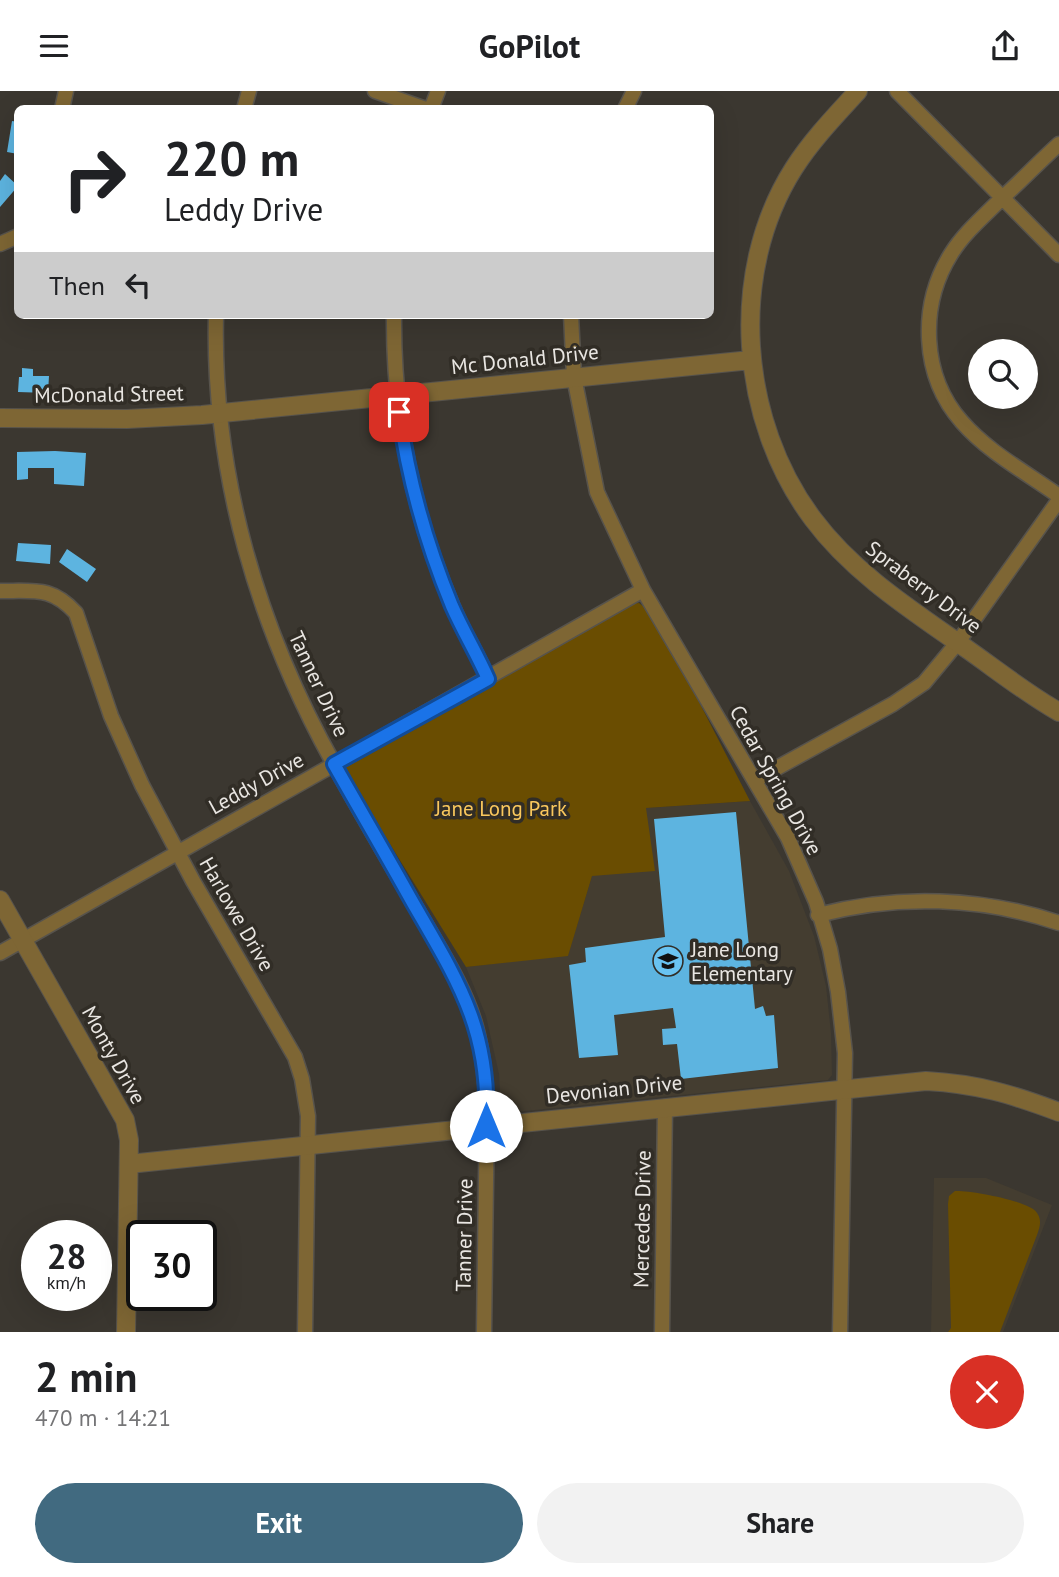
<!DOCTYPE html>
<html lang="en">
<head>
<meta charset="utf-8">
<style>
	body { margin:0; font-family:"PT Sans",sans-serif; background:#f2f2f2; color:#202124; height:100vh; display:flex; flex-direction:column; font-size:26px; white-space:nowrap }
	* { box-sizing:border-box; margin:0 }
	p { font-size:23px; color:#757577 }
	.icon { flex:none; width:38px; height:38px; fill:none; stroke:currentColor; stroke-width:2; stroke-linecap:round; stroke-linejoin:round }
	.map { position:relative; height:1241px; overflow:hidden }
	.panel { display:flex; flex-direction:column; background:#fff; flex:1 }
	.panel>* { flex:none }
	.top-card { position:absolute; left:14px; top:14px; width:700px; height:214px; border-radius:10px; box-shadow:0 7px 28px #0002; background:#fff; color:#202124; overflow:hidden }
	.buttons { position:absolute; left:968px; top:248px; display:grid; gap:14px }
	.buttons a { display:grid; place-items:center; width:70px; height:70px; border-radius:50%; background:#fff; box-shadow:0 7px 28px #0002; font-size:35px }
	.speed { position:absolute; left:21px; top:1129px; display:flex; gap:14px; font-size:35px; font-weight:700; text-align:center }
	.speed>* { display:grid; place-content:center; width:91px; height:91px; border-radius:50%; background:#fff; box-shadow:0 7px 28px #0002; line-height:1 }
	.speed small { font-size:18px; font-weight:400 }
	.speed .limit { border:4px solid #111; border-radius:10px; background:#fff; color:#111 }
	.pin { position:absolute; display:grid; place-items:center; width:60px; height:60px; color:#fff; margin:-30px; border-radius:14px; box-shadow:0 4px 10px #0006 }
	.me { position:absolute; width:77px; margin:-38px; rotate:0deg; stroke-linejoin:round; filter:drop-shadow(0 0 5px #0008) }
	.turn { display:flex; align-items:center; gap:24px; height:147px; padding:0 35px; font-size:32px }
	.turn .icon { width:91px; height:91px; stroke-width:2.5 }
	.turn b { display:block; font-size:49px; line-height:60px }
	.then { display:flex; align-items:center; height:66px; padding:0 35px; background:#0003; gap:14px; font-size:26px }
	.round { display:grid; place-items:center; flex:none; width:74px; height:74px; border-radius:37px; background:#f2f2f2 }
	.headline { display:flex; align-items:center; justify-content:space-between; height:119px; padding:0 35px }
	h1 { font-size:42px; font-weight:600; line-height:52px }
	.cta { display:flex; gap:14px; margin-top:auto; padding:14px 35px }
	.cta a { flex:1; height:80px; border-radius:42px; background:#416a80; color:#fff; font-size:28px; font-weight:600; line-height:80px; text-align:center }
	.cta a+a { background:#f2f2f2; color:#202124 }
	header { display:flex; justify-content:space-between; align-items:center; height:91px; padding:0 35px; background:#fff; font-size:32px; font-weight:600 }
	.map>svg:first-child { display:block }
</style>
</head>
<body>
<header><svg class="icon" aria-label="menu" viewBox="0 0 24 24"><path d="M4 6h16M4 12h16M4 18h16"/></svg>GoPilot<svg class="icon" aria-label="share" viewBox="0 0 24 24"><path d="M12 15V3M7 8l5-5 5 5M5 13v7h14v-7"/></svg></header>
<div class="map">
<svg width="1059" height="1241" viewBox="0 0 1059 1241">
	<rect width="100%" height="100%" fill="#3b3730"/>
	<path fill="#443d30" d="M750,710L789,780L814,845L826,895L831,942L832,984L828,989L505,1022L501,1019L499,983L486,925L466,876L568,864L592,785L646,717Z
		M934,1087H986L1052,1114L1003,1241H931Z"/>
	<path fill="#6a4d01" d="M639,512L645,517L679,572L750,710L646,717L655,780L592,785L568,865L466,876L349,687L345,677L352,670L631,513Z
		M955,1100C969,1099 1031,1110 1037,1122C1042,1129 1040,1136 1037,1144L1000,1241H948L951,1237L948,1113L949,1105Z"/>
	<path fill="#5db4e0" d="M12,30L18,31V63L7,61Z
		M5,83L18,95L0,116V90Z
		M22,277L33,278V285H49L48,302L18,301L19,286H22Z
		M55,360L86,362L84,395L54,393V377H28V388L17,389V361Z
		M18,452L51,454L50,473L16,470Z
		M67,458L96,478L87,491L59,471Z
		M736,721L755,918L763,915L766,925L774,924L778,977L681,988L677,953L663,954L662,938L676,937L673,917L614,924L618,964L579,967L569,874L586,871L585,857L665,846L654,728Z"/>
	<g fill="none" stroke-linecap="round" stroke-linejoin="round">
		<g stroke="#57534c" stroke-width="17">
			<path id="minor" d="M375,0L426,18
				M897,0L1059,164
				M62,18L66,0
				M244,18L249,0
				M431,18L438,0
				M625,18L634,0
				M1059,53C1039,71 1021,90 1001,108C984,125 964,142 951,163C919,214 921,285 962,331C988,361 1027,382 1059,405
				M0,153L18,145
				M216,224C212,383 258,537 335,675C364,728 395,780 425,832C444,865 466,899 476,936C483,962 485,988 487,1014L484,1241
				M394,224C393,325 413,423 453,516C463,541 478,563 488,588
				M571,224L574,286L597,401L643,499L788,747L816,811L830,858L838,901L845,962L840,1241
				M0,500C37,500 52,496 76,522L111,625L142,694L193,790L295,966L302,988L308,1025L305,1241
				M755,689L893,613L924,592L958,551L1059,409
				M818,824C897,803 982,806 1059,832
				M0,862L643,499
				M662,1241L665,1016"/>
		</g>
		<g stroke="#57534c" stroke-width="20">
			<path id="tertiary" d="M858,0C835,25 812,49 794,77C727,182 740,331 813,428C853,482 913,520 967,558C997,579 1027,603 1059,621
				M0,327L127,328L202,324L751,269
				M0,809L125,1029L129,1049L126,1241
				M129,1073L926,990C978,993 1011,1003 1059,1021"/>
		</g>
		<use href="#minor" stroke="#7e6634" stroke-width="14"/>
		<use href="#tertiary" stroke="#7e6634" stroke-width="18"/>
	</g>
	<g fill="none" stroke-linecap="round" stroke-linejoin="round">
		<g stroke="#114b97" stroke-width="18">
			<path id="route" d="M399,321C408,388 426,452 452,515C463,540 477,563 488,588L334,673C360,719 387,765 413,812C458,890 491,940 486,1035"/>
		</g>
		<use href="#route" stroke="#1a73e8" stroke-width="12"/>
	</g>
	<defs>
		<g id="school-disc" transform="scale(1.575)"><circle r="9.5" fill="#69c3f1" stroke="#312d26"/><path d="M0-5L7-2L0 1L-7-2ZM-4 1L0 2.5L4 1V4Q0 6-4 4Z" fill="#111"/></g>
	</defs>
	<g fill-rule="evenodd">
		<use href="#school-disc" x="668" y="870"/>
	</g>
	<g text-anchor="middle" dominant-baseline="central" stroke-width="7" stroke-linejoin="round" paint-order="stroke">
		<g font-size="21" fill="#e9e6e2" stroke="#312d26">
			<text transform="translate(525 268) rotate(-6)">Mc Donald Drive</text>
			<text transform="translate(109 303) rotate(-1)">McDonald Street</text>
			<text transform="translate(924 496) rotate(37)">Spraberry Drive</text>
			<text transform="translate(319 593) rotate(65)">Tanner Drive</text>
			<text transform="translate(776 689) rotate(61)">Cedar Spring Drive</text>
			<text transform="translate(256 692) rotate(-29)">Leddy Drive</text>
			<text transform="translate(237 823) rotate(60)">Harlowe Drive</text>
			<text transform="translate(114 964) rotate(61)">Monty Drive</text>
			<text transform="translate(614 998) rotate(-6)">Devonian Drive</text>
			<text transform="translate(642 1128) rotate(-89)">Mercedes Drive</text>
			<text transform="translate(464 1144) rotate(-89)">Tanner Drive</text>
		</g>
		<g font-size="21" fill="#fac85d" stroke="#312d26">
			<text x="501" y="717">Jane Long Park</text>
		</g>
		<g font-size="21" fill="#e9e6e2" stroke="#312d26" text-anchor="start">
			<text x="691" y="858">Jane Long<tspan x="691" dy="24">Elementary</tspan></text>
		</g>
	</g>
</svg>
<div class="buttons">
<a><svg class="icon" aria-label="search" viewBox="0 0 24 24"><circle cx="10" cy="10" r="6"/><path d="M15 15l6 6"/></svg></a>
</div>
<div class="speed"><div>28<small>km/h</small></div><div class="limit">30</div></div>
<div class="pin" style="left:399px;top:321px;background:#d93025"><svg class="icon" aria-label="arrive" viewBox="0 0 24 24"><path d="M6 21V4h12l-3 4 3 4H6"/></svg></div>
<svg class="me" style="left:486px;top:1035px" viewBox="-20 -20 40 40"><circle r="19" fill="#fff"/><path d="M0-13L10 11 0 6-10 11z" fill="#1a73e8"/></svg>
<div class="top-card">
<div class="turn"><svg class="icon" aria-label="right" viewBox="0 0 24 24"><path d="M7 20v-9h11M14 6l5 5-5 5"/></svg><div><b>220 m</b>Leddy Drive</div></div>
<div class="then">Then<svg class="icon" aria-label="left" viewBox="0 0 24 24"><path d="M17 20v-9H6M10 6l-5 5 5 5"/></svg></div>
</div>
</div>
<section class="panel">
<div class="headline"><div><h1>2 min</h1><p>470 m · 14:21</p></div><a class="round" style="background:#d93025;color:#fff"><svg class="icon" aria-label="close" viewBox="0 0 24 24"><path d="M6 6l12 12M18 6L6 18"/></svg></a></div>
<div class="cta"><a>Exit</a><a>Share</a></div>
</section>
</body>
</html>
